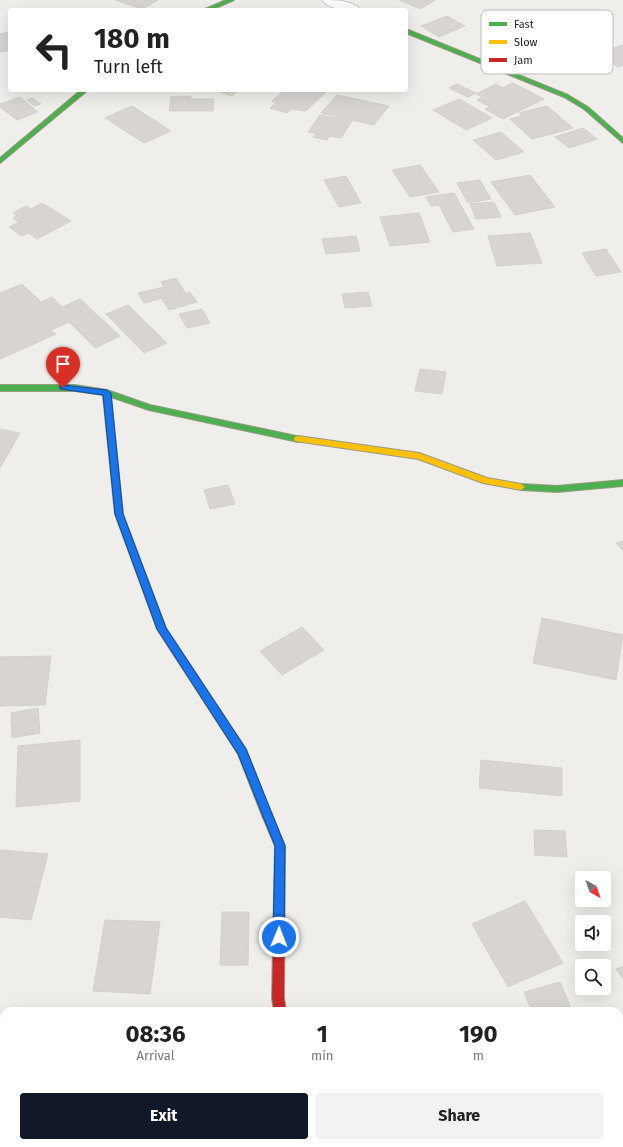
<!DOCTYPE html>
<html lang="en">
<head>
<meta charset="utf-8">
<style>
	body { margin:0; font-family:"Fira Sans",sans-serif; background:#f2f2f2; color:#222; height:100vh; display:flex; flex-direction:column; font-size:15px; white-space:nowrap }
	* { box-sizing:border-box; margin:0 }
	p { font-size:13px; color:#767676 }
	.icon { flex:none; width:22px; height:22px; fill:none; stroke:currentColor; stroke-width:2; stroke-linecap:round; stroke-linejoin:round }
	.map { position:relative; flex:1; overflow:hidden }
	.panel { position:absolute; left:0px; top:1007px; width:623px; height:140px; display:flex; flex-direction:column; background:#fff; border-radius:12px 12px 0 0; box-shadow:0 4px 16px #0002 }
	.panel>* { flex:none }
	.banner { position:absolute; left:8px; top:8px; width:400px; height:84px; border-radius:4px; box-shadow:0 4px 16px #0002; background:#fff; color:#222; overflow:hidden }
	.needle { width:26px; rotate:140deg }
	.buttons { position:absolute; left:575px; top:871px; display:grid; gap:8px }
	.buttons a { display:grid; place-items:center; width:36px; height:36px; border-radius:4px; background:#fff; box-shadow:0 4px 16px #0002; font-size:20px }
	.pin { position:absolute; display:grid; place-items:center; width:34px; height:34px; color:#fff; margin:-41px -17px; border-radius:50% 50% 50% 0; rotate:-45deg; box-shadow:0 0 4px #0007 }
	.pin .icon { rotate:45deg }
	.me { position:absolute; width:44px; margin:-22px; rotate:1deg; stroke-linejoin:round; filter:drop-shadow(0 0 3px #0008) }
	.turn { display:flex; align-items:center; gap:14px; height:84px; padding:0 20px; font-size:18px }
	.turn .icon { width:52px; height:52px; stroke-width:2.5 }
	.turn b { display:block; font-size:28px; line-height:34px }
	.eta { display:flex; justify-content:space-evenly; align-items:center; height:68px; text-align:center }
	.eta b { font-size:24px; font-weight:700; line-height:28px }
	.action { display:flex; gap:8px; margin-top:auto; padding:8px 20px }
	.action a { flex:1; height:46px; border-radius:4px; background:#111827; color:#fff; font-size:16px; font-weight:700; line-height:46px; text-align:center }
	.action a+a { background:#f2f2f2; color:#222 }
	.map>svg:first-child { display:block }
</style>
</head>
<body>
<div class="map">
<svg width="623" height="1147" viewBox="0 0 623 1147">
	<rect width="100%" height="100%" fill="#f0eeeb"/>
	<path fill="#d7d4d2" stroke="#d3d0cc" d="M115,0H158L142,9Z
		M399,0H436L420,9Z
		M447,16L465,26L439,37L421,26Z
		M10,32V50L0,52V34Z
		M622,45L623,65L618,67L597,54Z
		M513,83L544,99L503,119L485,109L490,107L477,100L482,97L476,94L496,84L502,88Z
		M457,84L476,93L468,97L449,88Z
		M214,90H239L232,96Z
		M284,90H328L306,111L292,109L287,113L270,108L276,102L272,101Z
		M337,95L389,106L374,125L321,113Z
		M191,96V99H214L213,111H169L171,97Z
		M20,97L38,112L17,120L0,107V104Z
		M33,98L41,104L34,106L27,100Z
		M459,99L492,118L466,130L433,110Z
		M132,106L171,131L144,143L105,118Z
		M547,106L573,128L532,139L510,119L522,116L519,113Z
		M320,115L352,121L341,138L330,136L327,140L313,137L316,133L308,132Z
		M583,128L597,139L569,148L555,137Z
		M501,132L524,152L496,160L473,140Z
		M420,165L439,192L410,197L392,170Z
		M530,175L555,207L515,215L491,182Z
		M346,176L361,203L339,207L324,180Z
		M480,180L491,199L468,203L457,183Z
		M454,193L474,229L453,232L439,205L431,206L426,197Z
		M494,202L501,217L476,219L470,204Z
		M42,203L71,221L37,239L29,233L22,236L9,227L19,222L13,218L17,216L13,213L26,206L31,209Z
		M419,213L430,242L390,246L380,217Z
		M530,233L542,263L497,266L488,236Z
		M356,236L360,251L326,254L322,239Z
		M606,249L621,272L596,276L582,253Z
		M176,278L185,292L144,303L138,293L164,287L161,282Z
		M22,284L41,302L52,297L62,307L80,299L120,336L95,348L69,322L51,330L56,334L0,359V293Z
		M190,292L197,302L169,310L162,299Z
		M368,292L372,306L345,308L342,294Z
		M128,305L167,343L144,353L106,314Z
		M202,309L210,323L187,328L179,314Z
		M420,369L446,372L442,394L415,391Z
		M0,429L20,433L0,468Z
		M228,485L235,504L210,509L204,490Z
		M623,541V551L616,543Z
		M542,618L623,635L616,680L533,663Z
		M302,627L324,650L282,675L260,651Z
		M51,656L45,705L0,706V657Z
		M38,708L40,733L12,738L11,713Z
		M80,740V801L16,807L18,746Z
		M481,760L562,768V796L479,788Z
		M534,830L565,831L567,857L535,855Z
		M0,850L48,854L31,920L0,917Z
		M525,901L563,963L508,987L472,924Z
		M222,912H249L248,965H220Z
		M105,920L160,922L150,994L93,991Z
		M623,966V979L616,969Z
		M560,982L572,1011H532L524,992Z"/>
	<g fill="none" stroke-linecap="round" stroke-linejoin="round">
		<g stroke="#c9c8c7" stroke-width="2">
			<path id="street" d="M322,0C334,0 353,0 361,10C349,10 330,11 322,0Z
				M289,1143H319L320,1147H290Z
				M500,1143H534L532,1147H499Z"/>
		</g>
		<g stroke="#999a82" stroke-width="2">
			<path id="fast" d="M226,0H234L211,10H203Z
				M406,29L568,95L588,107L623,138V143L584,109L564,97L406,33Z
				M81,90H88L0,163V158Z
				M0,385H75L107,390L150,405L301,437L302,439L301,441L298,442L149,410L111,397L123,514L166,628L246,749L272,815L271,818L267,819L263,818L238,754L157,629L115,514L103,395L75,391H0Z
				M623,480V486L557,492L521,490L517,487L521,484L557,486Z"/>
		</g>
		<g stroke="#999a82" stroke-width="2">
			<path id="slow" d="M298,436L419,453L487,478L521,484L525,487L521,490L483,483L418,459L295,441L294,439L295,437Z"/>
		</g>
		<g stroke="#999a82" stroke-width="2">
			<path id="jam" d="M267,811L271,812L285,846L284,998L286,1011H274L272,998L275,846L262,815L263,812Z"/>
		</g>
		<use href="#street" fill="#fdfcfc" fill-rule="evenodd"/>
		<use href="#fast" fill="#4caf50" fill-rule="evenodd"/>
		<use href="#slow" fill="#ffc107" fill-rule="evenodd"/>
		<use href="#jam" fill="#c62828" fill-rule="evenodd"/>
	</g>
	<path fill="#1a73e8" stroke="#114b97" d="M63,385L107,390L111,393L123,514L166,628L246,749L285,846L284,937L283,941L279,943L275,941L273,937L275,846L238,754L157,629L115,514L103,395L60,389V386Z"/>
	<rect x="481" y="10" width="132" height="64" rx="6" fill="#fff" stroke="#bdbdbd" stroke-width="1"/>
	<rect x="489" y="22" width="18" height="4" fill="#4caf50"/>
	<rect x="489" y="40" width="18" height="4" fill="#ffc107"/>
	<rect x="489" y="58" width="18" height="4" fill="#c62828"/>
	<g font-size="11" fill="#222">
		<text x="514" y="28">Fast</text>
		<text x="514" y="46">Slow</text>
		<text x="514" y="64">Jam</text>
	</g>
</svg>
<div class="buttons">
<a><svg class="needle" viewBox="-14 -14 28 28"><path d="M0-13l5 13h-10z" fill="#e53935"/><path d="M0 13l5-13h-10z" fill="#767676"/></svg></a>
<a><svg class="icon" aria-label="sound" viewBox="0 0 24 24"><path d="M4 9h4l5-4v14l-5-4H4zM17 9q2 3 0 6"/></svg></a>
<a><svg class="icon" aria-label="search" viewBox="0 0 24 24"><circle cx="10" cy="10" r="6"/><path d="M15 15l6 6"/></svg></a>
</div>
<div class="pin" style="left:63px;top:388px;background:#d93025"><svg class="icon" aria-label="arrive" viewBox="0 0 24 24"><path d="M6 21V4h12l-3 4 3 4H6"/></svg></div>
<svg class="me" style="left:279px;top:937px" viewBox="-20 -20 40 40"><circle r="17" fill="#1a73e8" stroke="#fff" stroke-width="3"/><path d="M0-11L8 9 0 5-8 9z" fill="#fff"/></svg>
<div class="banner">
<div class="turn"><svg class="icon" aria-label="left" viewBox="0 0 24 24"><path d="M17 20v-9H6M10 6l-5 5 5 5"/></svg><div><b>180 m</b>Turn left</div></div>
</div>
<section class="panel">
<div class="eta">
<div><b>08:36</b><p>Arrival</p></div>
<div><b>1</b><p>min</p></div>
<div><b>190</b><p>m</p></div>
</div>
<div class="action"><a>Exit</a><a>Share</a></div>
</section>
</div>
</body>
</html>
